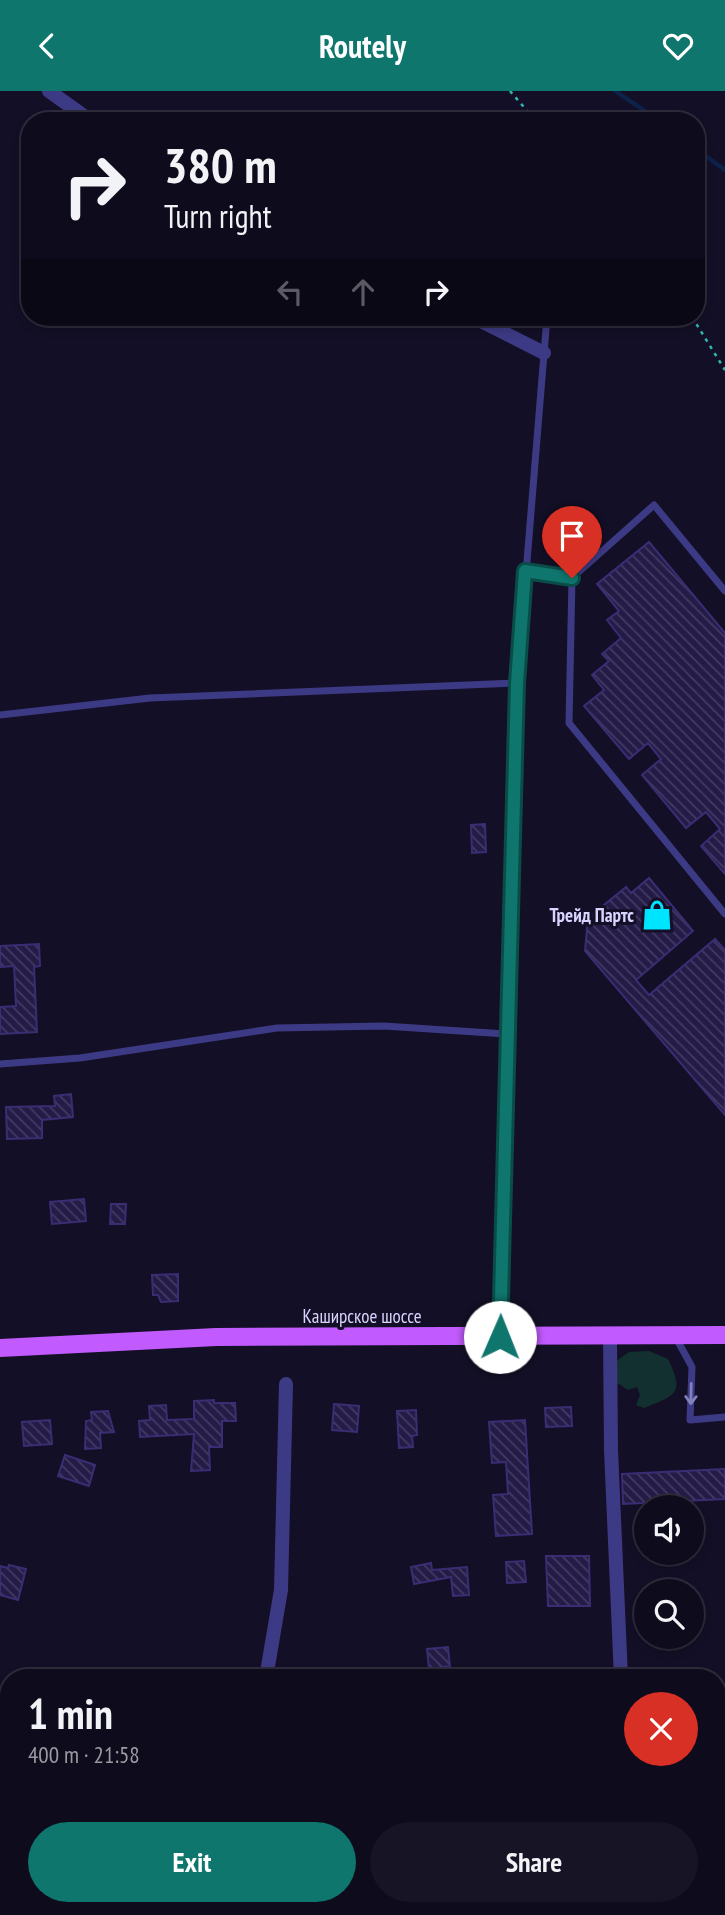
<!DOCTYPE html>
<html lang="en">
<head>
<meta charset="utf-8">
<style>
	body { margin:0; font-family:"PT Sans Narrow",sans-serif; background:#171425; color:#f1f3f6; height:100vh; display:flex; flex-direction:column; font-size:26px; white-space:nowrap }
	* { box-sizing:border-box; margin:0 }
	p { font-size:23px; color:#9b9ba3 }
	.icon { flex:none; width:38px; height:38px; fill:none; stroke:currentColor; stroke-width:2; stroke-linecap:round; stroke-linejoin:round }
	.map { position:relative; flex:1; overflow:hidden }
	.drawer { position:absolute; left:0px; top:1578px; width:726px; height:247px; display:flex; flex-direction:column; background:#0e0b1c; border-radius:28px 28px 0 0; box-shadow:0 4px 10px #0003,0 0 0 2px #2e2b3b }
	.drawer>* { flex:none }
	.hud { position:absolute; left:21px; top:21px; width:684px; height:214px; border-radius:28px; box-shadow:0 4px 10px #0003,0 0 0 2px #2e2b3b; background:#0e0b1c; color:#f1f3f6; overflow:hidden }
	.fabs { position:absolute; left:634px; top:1404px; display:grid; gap:14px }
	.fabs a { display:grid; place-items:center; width:70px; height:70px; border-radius:50%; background:#0e0b1c; box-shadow:0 4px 10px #0003,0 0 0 2px #2e2b3b; font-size:35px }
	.pin { position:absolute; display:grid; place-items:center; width:60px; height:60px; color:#fff; margin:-72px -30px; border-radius:50% 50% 50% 0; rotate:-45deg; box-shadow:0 0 7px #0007 }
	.pin .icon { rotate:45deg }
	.me { position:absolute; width:77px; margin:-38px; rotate:1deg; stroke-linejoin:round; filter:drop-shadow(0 0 5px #0008) }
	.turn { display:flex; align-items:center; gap:24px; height:147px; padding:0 28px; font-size:32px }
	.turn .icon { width:91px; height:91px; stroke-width:2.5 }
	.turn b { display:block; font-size:49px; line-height:60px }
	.lanes { display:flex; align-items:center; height:66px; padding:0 28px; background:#0003; justify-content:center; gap:35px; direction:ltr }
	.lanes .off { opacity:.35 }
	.round { display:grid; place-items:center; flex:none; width:74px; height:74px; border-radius:37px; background:#171425 }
	.headline { display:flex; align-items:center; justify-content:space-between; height:119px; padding:0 28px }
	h1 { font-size:42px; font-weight:700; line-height:52px }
	.cta { display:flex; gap:14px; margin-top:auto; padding:14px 28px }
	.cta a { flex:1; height:80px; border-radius:42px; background:#0f766e; color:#fff; font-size:28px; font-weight:700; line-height:80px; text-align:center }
	.cta a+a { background:#171425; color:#f1f3f6 }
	header { display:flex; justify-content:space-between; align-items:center; height:91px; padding:0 28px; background:#0f766e; color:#fff; font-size:32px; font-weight:700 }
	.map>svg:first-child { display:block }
</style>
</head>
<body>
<header><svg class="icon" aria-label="back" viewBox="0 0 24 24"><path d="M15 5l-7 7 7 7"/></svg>Routely<svg class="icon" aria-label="heart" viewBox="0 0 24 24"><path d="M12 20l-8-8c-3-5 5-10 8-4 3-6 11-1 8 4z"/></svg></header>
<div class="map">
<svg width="725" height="1824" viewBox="0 0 725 1824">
	<defs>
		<pattern id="building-back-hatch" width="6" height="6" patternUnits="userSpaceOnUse" patternTransform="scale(1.75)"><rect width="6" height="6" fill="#241b47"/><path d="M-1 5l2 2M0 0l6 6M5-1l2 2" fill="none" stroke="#433b63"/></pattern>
	</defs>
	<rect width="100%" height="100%" fill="#130f26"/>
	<path fill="#12302f" d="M649,1260L668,1268C685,1303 676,1304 644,1317L636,1314L640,1304L637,1296L628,1299L614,1290L612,1273L629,1261Z"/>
	<path fill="#0c2248" d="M39,1816L170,1817L172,1824H34Z"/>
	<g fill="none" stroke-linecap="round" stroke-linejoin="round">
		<path stroke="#0c2248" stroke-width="4.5" d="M615,0L660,30
			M696,58L725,79"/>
	</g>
	<path fill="url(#building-back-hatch)" stroke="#3b2d73" stroke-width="2" d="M649,451L725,542V783L701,755L720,738L706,721L686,737L642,684L661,668L648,652L629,668L584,615L604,599L592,584L609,570L602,563L621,547L607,529L619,520L597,493Z
		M485,733L486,761L472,762L471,734Z
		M649,787L693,840L636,889L649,904L715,848L725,859V1024L585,860L588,827L626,796L631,802Z
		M39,853L40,875L34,876L37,941L0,943V916L16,915L14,875L0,876V855Z
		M71,1003L73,1026L42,1029V1047L7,1048L6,1016L55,1015L54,1005Z
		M84,1108L86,1130L52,1133L50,1111Z
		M111,1113H126L125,1133H110Z
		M178,1183V1210L161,1211L158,1204H153L152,1184Z
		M214,1309V1312H235L236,1330H222V1356H209L210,1379L191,1380L194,1343L140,1346L139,1330L150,1329L149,1315L166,1314L167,1329L194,1328V1310Z
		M334,1313L359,1315L357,1341L332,1339Z
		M571,1316L572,1335L546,1336L545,1317Z
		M416,1319L417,1344L412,1345L413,1356L399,1357L397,1320Z
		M108,1320L114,1341L100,1342L101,1357L85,1358L86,1330L92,1329L91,1321Z
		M50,1329L52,1353L24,1355L22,1331Z
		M525,1329L532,1443L496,1445L493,1404L508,1403L506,1371L492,1372L489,1331Z
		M65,1364L95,1374L89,1395L58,1385Z
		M725,1378V1408L623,1413L622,1383Z
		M546,1465H589L590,1515H548Z
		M524,1470L526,1491L507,1492L506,1471Z
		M431,1472L432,1479L467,1476L469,1504L453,1505L451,1486L414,1493L411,1476Z
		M9,1474L26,1478L18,1509L0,1504V1475L8,1477Z
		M448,1556L450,1575L429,1578L427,1558Z"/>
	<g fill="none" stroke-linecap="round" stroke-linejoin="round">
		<path stroke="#2fb8b0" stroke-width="2.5" stroke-dasharray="3.5 5" stroke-linecap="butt" d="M510,0L536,30
			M692,226L725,279"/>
		<path stroke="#3d3a85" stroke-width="7" d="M525,480L572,487
			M725,500L654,414L572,487L569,632L725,823
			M0,624L150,607L517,592
			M0,973L80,967L277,937L384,935L506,943
			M500,1245L517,592L547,226
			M675,1245L692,1276L690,1329L725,1326
			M618,1823L725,1821"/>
		<path stroke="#3d3a85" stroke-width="14" d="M49,0L91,30
			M473,226L544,262
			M610,1245L611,1359L621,1587
			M266,1587L281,1499L286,1293
			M718,1664H725
			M230,1824L231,1816
			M606,1824V1816"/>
		<path stroke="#c25bff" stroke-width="18" d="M0,1257L216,1246L725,1244"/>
	</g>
	<defs><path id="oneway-shaft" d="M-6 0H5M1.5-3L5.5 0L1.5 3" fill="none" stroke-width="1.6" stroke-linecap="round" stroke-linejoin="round" transform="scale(1.75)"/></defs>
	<use stroke="#837fbc" href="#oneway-shaft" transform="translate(691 1303) rotate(91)"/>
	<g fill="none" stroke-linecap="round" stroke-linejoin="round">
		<g stroke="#0a4d48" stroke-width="18">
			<path id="route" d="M500,1246L517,592L525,480L572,487"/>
		</g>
		<use href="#route" stroke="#0f766e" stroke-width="12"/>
	</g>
	<defs>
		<g id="shop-bare" transform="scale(2.415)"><path d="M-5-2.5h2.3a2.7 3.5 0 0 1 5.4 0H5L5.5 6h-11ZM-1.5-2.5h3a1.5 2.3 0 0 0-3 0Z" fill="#00e5ff" stroke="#130f26" stroke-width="2.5" paint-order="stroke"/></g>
	</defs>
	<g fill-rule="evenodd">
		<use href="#shop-bare" x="657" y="824"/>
	</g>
	<g text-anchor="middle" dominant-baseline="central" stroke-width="6" stroke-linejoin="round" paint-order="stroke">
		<g font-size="19" font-weight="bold" fill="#d9d4ff" stroke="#130f26" text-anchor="end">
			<text x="634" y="824">Трейд Партс</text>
		</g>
		<g font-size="19" fill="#d9d4ff" stroke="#130f26">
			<text x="362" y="1225">Каширское шоссе</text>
		</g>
	</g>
</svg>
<div class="fabs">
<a><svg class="icon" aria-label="sound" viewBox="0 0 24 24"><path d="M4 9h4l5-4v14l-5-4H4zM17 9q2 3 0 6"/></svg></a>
<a><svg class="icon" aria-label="search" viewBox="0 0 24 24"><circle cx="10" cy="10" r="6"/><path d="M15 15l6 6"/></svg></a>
</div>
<div class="pin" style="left:572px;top:487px;background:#d93025"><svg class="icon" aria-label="arrive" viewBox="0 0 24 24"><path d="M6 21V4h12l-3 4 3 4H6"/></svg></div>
<svg class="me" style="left:500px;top:1246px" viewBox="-20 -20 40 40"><circle r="19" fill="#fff"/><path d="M0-13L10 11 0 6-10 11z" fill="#0f766e"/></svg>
<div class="hud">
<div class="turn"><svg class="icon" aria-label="right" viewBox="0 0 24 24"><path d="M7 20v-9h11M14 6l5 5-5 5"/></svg><div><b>380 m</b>Turn right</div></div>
<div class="lanes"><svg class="icon off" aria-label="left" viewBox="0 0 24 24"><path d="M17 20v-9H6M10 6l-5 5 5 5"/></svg><svg class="icon off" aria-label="ahead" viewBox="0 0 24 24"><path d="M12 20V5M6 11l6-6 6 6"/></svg><svg class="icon" aria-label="right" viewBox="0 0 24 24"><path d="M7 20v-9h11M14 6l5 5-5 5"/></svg></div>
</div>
<section class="drawer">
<div class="headline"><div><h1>1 min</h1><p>400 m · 21:58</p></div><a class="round" style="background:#d93025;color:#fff"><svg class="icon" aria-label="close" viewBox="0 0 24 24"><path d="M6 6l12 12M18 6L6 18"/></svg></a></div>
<div class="cta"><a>Exit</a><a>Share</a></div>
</section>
</div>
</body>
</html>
